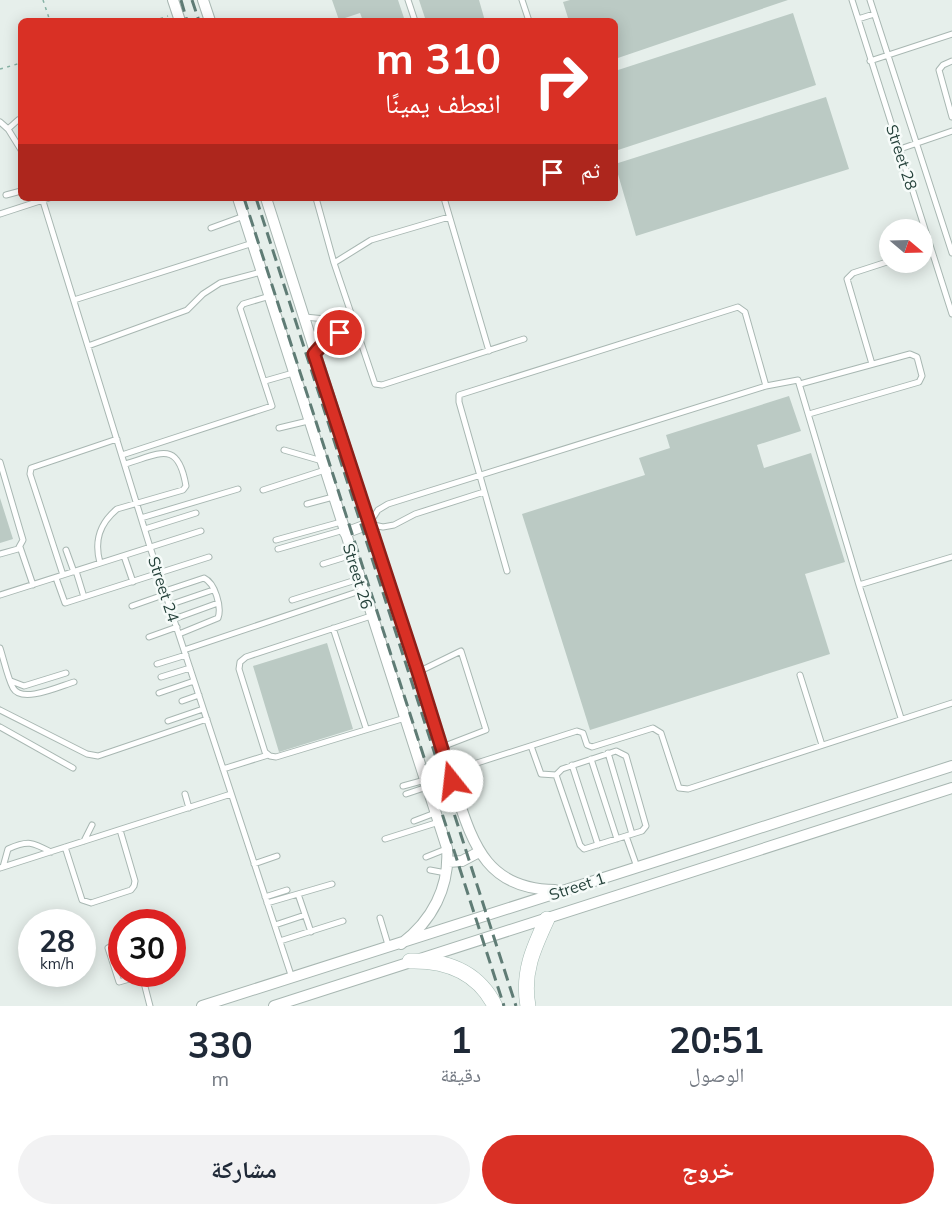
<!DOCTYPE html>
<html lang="ar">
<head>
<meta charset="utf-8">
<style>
	body { margin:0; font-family:Mulish,"Noto Naskh Arabic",sans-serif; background:#f2f2f3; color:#1f2937; direction:rtl; height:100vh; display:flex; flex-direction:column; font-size:22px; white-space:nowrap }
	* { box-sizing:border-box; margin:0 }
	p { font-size:20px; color:#747a83 }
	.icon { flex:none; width:33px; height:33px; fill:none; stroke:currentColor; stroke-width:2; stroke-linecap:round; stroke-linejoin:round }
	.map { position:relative; height:1006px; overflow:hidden; direction:ltr }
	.details { display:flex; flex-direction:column; background:#fff; flex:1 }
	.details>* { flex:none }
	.hud { position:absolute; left:18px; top:18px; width:600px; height:183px; border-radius:9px; box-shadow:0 3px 15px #0003; direction:rtl; background:#d93025; color:#fff; overflow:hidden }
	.needle { width:39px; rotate:109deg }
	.controls { position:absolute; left:879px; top:219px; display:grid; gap:12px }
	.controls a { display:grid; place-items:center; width:54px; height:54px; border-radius:50%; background:#fff; box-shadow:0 3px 15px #0003; font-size:30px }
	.speed { position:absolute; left:18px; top:909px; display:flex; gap:12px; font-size:30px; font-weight:700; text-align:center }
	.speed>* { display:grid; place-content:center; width:78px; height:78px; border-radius:50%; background:#fff; box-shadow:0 3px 15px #0003; line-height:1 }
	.speed small { font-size:15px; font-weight:400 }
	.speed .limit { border:9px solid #d22; background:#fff; color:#111 }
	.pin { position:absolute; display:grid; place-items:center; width:51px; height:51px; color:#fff; margin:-26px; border:3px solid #fff; border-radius:50%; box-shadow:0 2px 6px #0007 }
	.me { position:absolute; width:66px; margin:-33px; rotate:344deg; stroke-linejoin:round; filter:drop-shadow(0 0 4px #0008) }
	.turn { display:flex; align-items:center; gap:21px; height:126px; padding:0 18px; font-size:27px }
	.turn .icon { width:78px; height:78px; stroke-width:2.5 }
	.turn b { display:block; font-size:42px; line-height:51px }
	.then { display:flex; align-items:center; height:57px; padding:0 18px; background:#0003; gap:12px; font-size:22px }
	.eta { display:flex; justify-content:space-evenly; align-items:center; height:102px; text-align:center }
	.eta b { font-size:36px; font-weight:700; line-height:42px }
	.button { display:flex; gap:12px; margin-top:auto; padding:12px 18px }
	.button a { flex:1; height:69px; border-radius:36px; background:#d93025; color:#fff; font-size:24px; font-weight:700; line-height:69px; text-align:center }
	.button a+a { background:#f2f2f3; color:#1f2937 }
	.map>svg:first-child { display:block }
</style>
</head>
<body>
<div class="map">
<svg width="952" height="1006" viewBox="0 0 952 1006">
	<rect width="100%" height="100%" fill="#e6efeb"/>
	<path fill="#bbcac4" d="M332,0H398L405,21H363L360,13L339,20Z
		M419,0H479L485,21H426Z
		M570,0H788L615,59V21H569L563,2Z
		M793,13L816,85L615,151V71Z
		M826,97L849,169L636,236L615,164Z
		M789,396L801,431L757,445L764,468L811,453L845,562L805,574L830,654L590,730L522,514L645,475L639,458L670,448L666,435Z
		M0,498L13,539L0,543Z
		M327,643L353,729L279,752L253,666Z"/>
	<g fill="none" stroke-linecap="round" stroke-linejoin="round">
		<g stroke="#a8b7b2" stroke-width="7">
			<path id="lane" d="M408,0L415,21
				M522,0L529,21
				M852,0L952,314
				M870,0L952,253
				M858,19L874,14
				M870,61L952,34
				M952,61L943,65L939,70L952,117
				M0,122L8,129L21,150
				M8,129L18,120
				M900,149L952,131
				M6,195L21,191
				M42,198L150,547L292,978
				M316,198L334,263L375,384L382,385L524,339
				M444,198L489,351
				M0,214L49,198
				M211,228L244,216
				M922,251L931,248
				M334,263L371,240L449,217
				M74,300L253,243
				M305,317L325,319L350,311
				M88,346L187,310L203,294L220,283L261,272
				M315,353L328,338L356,329
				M872,364L847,279L853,273L890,261
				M265,381L293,373
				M800,384L910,354L917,357L922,376L919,382L809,414
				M279,428L308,421
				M284,450L322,461
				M122,455L272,406L240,308L243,304L270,296
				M0,462L23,540L18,549L0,554
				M263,490L325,470
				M484,492L415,514L394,525L383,527L369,524L378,510L388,504L766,386L798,380L859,585L901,718
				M307,504L333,497
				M141,518L238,489
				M145,529L196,513
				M276,540L341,522
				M20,547L33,585
				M278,549L344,530
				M66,550L74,572
				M124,556L133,582
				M100,563C94,541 99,524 117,509L183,490L186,486C178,439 160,454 125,464
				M323,564L352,555
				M76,571L84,597
				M507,571L459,402V395L738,307L745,312L766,386
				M63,575L30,474L31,468L117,439
				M56,578L65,603L209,557
				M859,585L952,557
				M165,591L204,578C215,583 222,607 218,618L179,634
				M0,595L201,531
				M292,600L359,579
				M169,605L213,590
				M132,606L166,594
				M371,616L246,657L240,662L239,669L265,752L270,756L276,757L405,718
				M174,619L218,603
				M333,628L366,728
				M149,637L177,627
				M0,648C4,660 7,676 13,688C22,704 60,686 74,682
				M184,650L363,590
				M157,664L186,655
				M418,672L461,651L486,730L442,747
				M800,675L822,745
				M161,677L190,668
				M11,681L24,686L66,673
				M159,693L194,681
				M182,701L199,695
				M0,710L87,754L98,756L207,719
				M168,721L203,709
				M0,727L73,768
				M531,746L541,774L556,775
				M616,751L626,756L646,826L642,831L584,849L580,845L556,775L562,769Z
				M608,753L632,834
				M591,759L617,839
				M572,765L598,845
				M223,769L268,755
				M452,781L477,763L577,731L583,733L587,745L592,747L653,728L661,733L679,788L688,789L952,703
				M403,786L425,780
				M185,794L189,808
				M406,794L427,787
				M414,821L435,813
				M626,836L637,867
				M385,839L439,822
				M84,841L92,825
				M65,847L82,900L91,903L131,890L134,886L135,881L120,830
				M426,857L446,849
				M254,864L277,856
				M3,867L8,849C28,840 32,842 51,852
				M0,868L231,794
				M430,870L446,873
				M298,894L311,932
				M265,897L287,890
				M267,903L332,884
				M380,918L389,948
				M275,925L305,915
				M122,941L108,948L119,982L147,974
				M280,941L343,921
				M142,975L150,1006"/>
		</g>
		<g stroke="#a8b7b2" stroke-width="12">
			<path id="street" d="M173,0L180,21
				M203,0L210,21
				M238,198L447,848C450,887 432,921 401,944
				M266,198L452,781C472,839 482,889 555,890
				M345,533L369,524
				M448,862L462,861L479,852
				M202,1006C453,928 702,846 952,766
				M274,1006L952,788"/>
		</g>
		<g stroke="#a4bab3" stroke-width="16">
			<path id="secondary" d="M410,961C447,960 478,972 495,1006
				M528,1006C522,973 533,949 547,919"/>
		</g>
		<path stroke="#86b2a5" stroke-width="1.5" stroke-dasharray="3 4.5" stroke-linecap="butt" d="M43,0L50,21
			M153,21L168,16
			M0,69L21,63"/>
		<use href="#lane" stroke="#fff" stroke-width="5"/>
		<use href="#street" stroke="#fff" stroke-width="10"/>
		<use href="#secondary" stroke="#fff" stroke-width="15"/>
		<path stroke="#5f7c75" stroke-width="3" stroke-dasharray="12 6" stroke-linecap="butt" d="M181,0L187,21
			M192,0L199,21
			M244,198L504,1006
			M256,198L516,1006"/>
	</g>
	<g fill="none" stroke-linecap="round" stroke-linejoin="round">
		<g stroke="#8d1f18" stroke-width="15">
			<path id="route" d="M340,333L328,338L314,354L418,672L452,781"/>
		</g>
		<use href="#route" stroke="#d93025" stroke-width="10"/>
	</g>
	<g text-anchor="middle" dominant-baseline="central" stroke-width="5" stroke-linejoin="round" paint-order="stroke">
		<g font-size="16" fill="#24413a" stroke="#f6fbf9">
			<text transform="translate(902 157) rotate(72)">Street 28</text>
			<text transform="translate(358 576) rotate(73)">Street 26</text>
			<text transform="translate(164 589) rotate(72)">Street 24</text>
			<text transform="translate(577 886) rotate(-18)">Street 1</text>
		</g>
	</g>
</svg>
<div class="controls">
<a><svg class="needle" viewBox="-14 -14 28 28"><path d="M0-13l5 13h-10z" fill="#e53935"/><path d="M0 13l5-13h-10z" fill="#747a83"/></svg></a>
</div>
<div class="speed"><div>28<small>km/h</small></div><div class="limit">30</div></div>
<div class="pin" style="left:340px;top:333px;background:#d93025"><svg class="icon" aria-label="arrive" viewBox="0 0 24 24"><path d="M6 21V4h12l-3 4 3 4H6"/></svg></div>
<svg class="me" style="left:452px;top:781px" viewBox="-20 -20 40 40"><circle r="19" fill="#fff"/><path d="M0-13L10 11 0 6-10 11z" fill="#d93025"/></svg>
<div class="hud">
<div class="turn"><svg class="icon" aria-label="right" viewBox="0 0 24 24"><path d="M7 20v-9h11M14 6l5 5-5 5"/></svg><div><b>310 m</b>انعطف يمينًا</div></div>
<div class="then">ثم<svg class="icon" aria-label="arrive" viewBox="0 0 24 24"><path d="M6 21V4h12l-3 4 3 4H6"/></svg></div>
</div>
</div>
<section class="details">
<div class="eta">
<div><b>20:51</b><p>الوصول</p></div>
<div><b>1</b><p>دقيقة</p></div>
<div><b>330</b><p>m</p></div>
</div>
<div class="button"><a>خروج</a><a>مشاركة</a></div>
</section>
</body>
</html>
